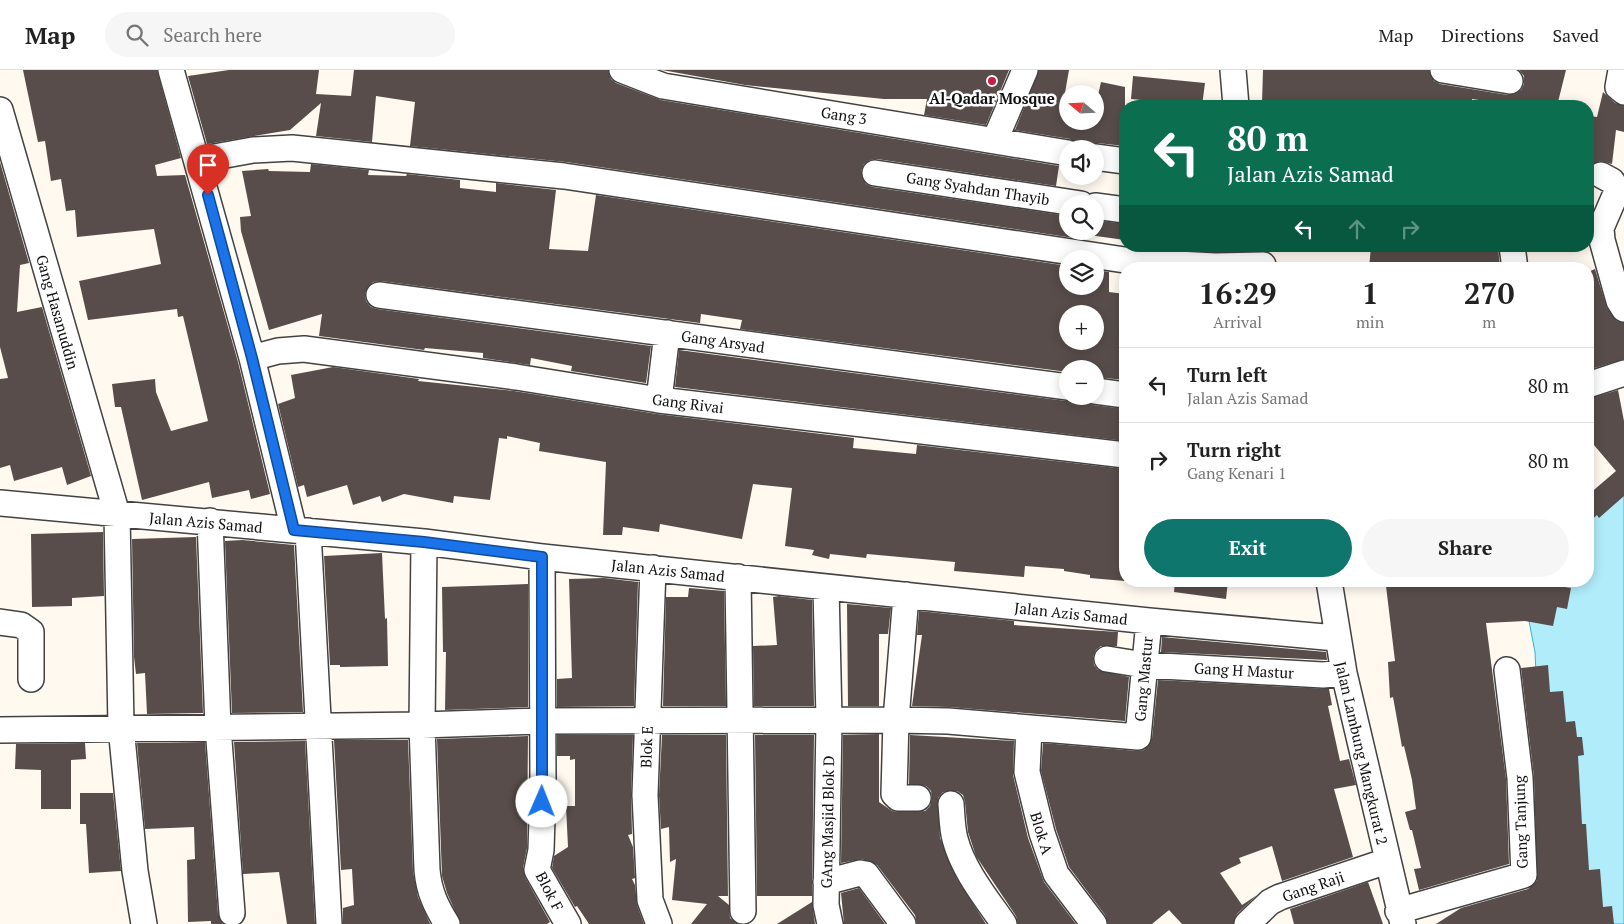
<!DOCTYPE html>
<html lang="en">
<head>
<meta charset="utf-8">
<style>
	body { margin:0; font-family:"PT Serif",serif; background:#f6f6f6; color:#222; height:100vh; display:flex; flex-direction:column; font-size:19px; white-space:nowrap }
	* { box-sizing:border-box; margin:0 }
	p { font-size:16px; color:#767676 }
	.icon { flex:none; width:28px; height:28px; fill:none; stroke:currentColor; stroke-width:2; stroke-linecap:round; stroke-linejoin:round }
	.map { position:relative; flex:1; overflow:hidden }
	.side { position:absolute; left:1119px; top:192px; width:475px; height:325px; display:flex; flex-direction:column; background:#fff; border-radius:20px; box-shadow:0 2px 12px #0003 }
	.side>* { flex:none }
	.banner { position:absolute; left:1119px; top:30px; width:475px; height:152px; border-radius:20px; box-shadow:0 2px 12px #0003; background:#0b6e4f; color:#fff; overflow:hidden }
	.needle { width:32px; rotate:289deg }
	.tools { position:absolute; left:1059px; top:15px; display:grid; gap:10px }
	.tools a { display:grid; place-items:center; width:45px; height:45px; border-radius:50%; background:#fff; box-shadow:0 2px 12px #0003; font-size:25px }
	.pin { position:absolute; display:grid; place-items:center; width:42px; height:42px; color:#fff; margin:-51px -21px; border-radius:50% 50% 50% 0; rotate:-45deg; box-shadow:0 0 5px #0007 }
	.pin .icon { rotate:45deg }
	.me { position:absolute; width:55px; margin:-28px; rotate:1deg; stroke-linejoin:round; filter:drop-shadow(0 0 4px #0008) }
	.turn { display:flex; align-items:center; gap:18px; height:105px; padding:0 25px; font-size:22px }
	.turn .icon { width:65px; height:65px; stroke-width:2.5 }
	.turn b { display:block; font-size:35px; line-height:42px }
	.lanes { display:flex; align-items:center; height:48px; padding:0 25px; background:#0003; justify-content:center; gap:25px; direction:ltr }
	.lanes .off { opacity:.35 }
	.eta { display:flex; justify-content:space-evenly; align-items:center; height:85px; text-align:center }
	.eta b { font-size:30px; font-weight:700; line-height:35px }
	.action { display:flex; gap:10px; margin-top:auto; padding:10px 25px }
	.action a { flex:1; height:58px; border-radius:30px; background:#0f766e; color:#fff; font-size:20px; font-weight:700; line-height:58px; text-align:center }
	.action a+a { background:#f6f6f6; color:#222 }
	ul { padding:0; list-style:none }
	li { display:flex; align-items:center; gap:15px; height:75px; padding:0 25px; border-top:1px solid #e0e0e0 }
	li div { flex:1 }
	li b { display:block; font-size:19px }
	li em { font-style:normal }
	header { display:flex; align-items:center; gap:30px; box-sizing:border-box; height:70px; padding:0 25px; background:#fff; border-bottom:1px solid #e0e0e0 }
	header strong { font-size:24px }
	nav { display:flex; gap:28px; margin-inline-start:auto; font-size:18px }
	.search { width:350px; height:45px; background:#f6f6f6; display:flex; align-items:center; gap:12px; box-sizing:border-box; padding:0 18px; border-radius:28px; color:#767676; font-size:19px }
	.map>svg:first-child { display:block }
</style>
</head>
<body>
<header>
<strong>Map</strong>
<div class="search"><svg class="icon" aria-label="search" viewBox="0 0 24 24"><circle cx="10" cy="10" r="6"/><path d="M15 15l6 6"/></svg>Search here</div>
<nav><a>Map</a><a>Directions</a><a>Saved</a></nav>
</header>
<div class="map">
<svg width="1624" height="854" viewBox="0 0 1624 854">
	<rect width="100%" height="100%" fill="#fff9f0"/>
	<path fill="#b1ecfa" stroke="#34b2d6" d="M1624,418V854H1571L1537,623L1535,582L1527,541L1534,511H1588V449Z"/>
	<path fill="#584d4a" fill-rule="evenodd" d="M23,0H157L181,88L155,95L157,106L185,105L238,292L270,424L251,429L249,420L212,428L209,412L142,430L121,337H115L112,314L155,309L156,322L171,361L208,351L183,246L178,247L177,239L88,250L79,211L161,194L154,159L77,167L75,140L66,141L61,109L51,111L45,71L38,72Z
		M229,0H319L316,24L351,26L354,0H608L611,9L616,13L661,30L1059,96L1056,116L877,89L870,90L864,94L861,101L866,114L873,117L1068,146V161H1095V150L1125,154V170L1074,163V168L566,92L410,76L415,32L376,26L372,72L316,66L321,33L290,60L207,74L188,6Z
		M662,0H1009L986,55L924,45L927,29H884L745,15Z
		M1039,0H1069L1062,40L1068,41V51H1095V39L1101,12L1125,17V76L1097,73L1079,75L1070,69L1015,60Z
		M1263,0H1429L1434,11L1440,14L1508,25L1521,20L1524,14V6L1519,0H1566L1557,36H1507V34L1472,29V36H1407L1383,34V36H1288V34L1262,33Z
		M1133,6L1205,13L1202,36L1131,29Z
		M1603,22L1615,33L1624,36V62L1616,60L1612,94L1600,91L1588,98V46L1597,47Z
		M0,92L29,193L20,195L17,242L42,237L91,406L67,415L62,397L14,411L10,395L0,398V309L8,308L0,277Z
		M311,94L369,100L368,105L406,106L407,104L460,110V118L496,122V113L556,120L549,179L588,181L596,125L1068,196V216H1095V200L1109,202V222L1125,224V310L1095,307V299H1068V302L740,259L742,250L701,244L700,253L381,211L373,212L365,223L366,231L371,237L377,239L651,276L646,313L571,301L572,296L531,288L530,295L483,288V283L425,278L424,280L319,266L322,244L269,260L241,161L240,147L251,146L242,101L268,99L269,101L310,102ZM1068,244H1095V271H1068Z
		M1371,176H1498L1500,199H1369Z
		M1595,199L1607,238L1617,251L1624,253V289L1588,300V202Z
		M679,280L1066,331L1082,326L1086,332L1093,335L1125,339V371L675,317Z
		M333,297L419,309L418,311L514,321L657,344L854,368L853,378L916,384L917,375L1125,399V511L1090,508V505L1064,501V499L1025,496L1024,507L954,501L955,492L867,484L866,488L830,484L829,489L812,485L814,480L785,476L792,418L753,414L742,469L660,454L659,462L623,457L622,465H603L606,392L539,381L540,373L507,366V369L499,368L490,430L454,426L453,433L404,424L382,432L380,426L353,435L347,415L307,427L304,415L298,417L278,334L295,328L291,305Z
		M1618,320L1624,351V426L1599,448L1597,445L1588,453V425L1616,401L1588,368V329Z
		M103,462L104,526L72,528V536L32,537L31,464Z
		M196,467L203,643L147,644L145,603L136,604L134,587L132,469Z
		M242,470L294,475L303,642L232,643L225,471Z
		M382,483L385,549L387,548L388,596L340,597V595H330L324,486Z
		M604,508L638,512L634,636L557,637V609L572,608L569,509Z
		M1175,511H1228L1226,529L1174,522Z
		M1427,511H1566L1565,517L1571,518L1567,539L1557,537L1553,556L1525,551L1486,553L1506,709L1509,794L1419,820L1414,799L1421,798L1412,760H1410L1405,742L1416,739L1412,710L1404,676L1402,677L1393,627L1390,628L1388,592L1395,591L1386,516Z
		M528,514V637L445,640L446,582H443L442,517Z
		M689,518L724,521L726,636H663L666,527H688Z
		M779,526L812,530L814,636H754L753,576L777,575L773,527Z
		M847,534L891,538L888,564H879V636H848Z
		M919,541L1014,551V555L1118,562L1117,576H1101L1096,580L1093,587L1094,595L1098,600L1129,607L1125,651L949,637L912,636L922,565H917Z
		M1162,567L1326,582L1327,590L1161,582Z
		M1548,595L1550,622L1563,621L1566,652L1575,651L1577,667H1582L1584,685L1578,686L1582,754H1586L1589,800L1600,799L1603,837L1612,836L1614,854H1436L1461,838L1528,819L1537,810L1534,707L1521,598Z
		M1158,610L1329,619L1332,635L1328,636L1340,691L1349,689L1356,715L1334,719L1353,787L1282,811L1272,776L1239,788L1241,793L1220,803L1242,835L1257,825L1237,844L1233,854H1182L1169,840L1152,854H1108L1105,845L1069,797L1056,759L1041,701L1043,673L1137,681L1144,680L1152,668Z
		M879,664V732L892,741L898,742L925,741L930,736L932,728L931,721L926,716L909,714L910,665L1014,671L1013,705L1028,768L1044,812L1076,854H1018L1016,846L976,786L968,762L965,732L963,725L957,721L943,722L938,728L940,768L957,809L986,854H917L915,845L877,795L862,789L841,793L843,665Z
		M557,665H633L631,724L632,764L628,765L633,777L635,808L632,809L635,815L637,835L644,854H589L577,836L575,837L552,798L554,786L568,777L566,736H575V689L570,690V686H557Z
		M662,665H726L728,826H718L729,835L730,848L738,854H691L707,834L672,830L676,789L670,792L669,757L661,759L659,725Z
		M755,665H814L812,826H757Z
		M528,666L527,778L523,798L525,807L550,852L547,854H461L447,823L442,806L437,669Z
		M334,670H408L413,802L418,827L430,854H343V838L354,835L352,799L341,800Z
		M305,671L315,854H287L279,802L243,804L234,672Z
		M205,672L218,844L223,854H211V851L188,852L187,790L195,789L194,757L145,759L137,673Z
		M85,673L86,689L71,690V739H41V700L15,699L16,674Z
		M80,723H113L121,801L89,803L86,754H80Z
		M1368,812L1383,854H1294L1290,839Z
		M859,818L885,854H844L841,823Z
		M812,832L815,854H777Z"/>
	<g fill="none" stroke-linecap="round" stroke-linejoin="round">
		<g stroke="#424242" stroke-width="28">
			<path id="minor" d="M171,0L252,288L294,460
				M622,0L663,16L1068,83
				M1233,0L1236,36
				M1443,0L1510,11
				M1621,0L1618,17L1624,22
				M0,40L117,444L121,657L135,801L144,854
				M995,70L1025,0
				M1095,87L1125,91
				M198,90L253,80L292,78L564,106L1138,192L1215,196L1263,195
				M875,103L1081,134
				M1601,105L1612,111L1617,121L1601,158L1602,170L1619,231L1624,239
				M1095,136L1125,140
				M1512,176L1515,199
				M379,225L1068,317
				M252,288L278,281L304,279L516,307L659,330L1125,385
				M1588,315L1624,303
				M1095,321L1125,325
				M659,330L667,263
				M0,433L424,472L542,487L1149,551L1336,568
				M210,451L218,657L232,843
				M308,461L329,854
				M424,472L422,655L427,800C429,822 436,836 447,854
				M542,487L543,715L541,780L537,800L568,854
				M653,498L645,725L650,830L659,854
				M738,507L743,841
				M1329,511L1344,603L1403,854
				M826,517L829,650L826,835L830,854
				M906,525L896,650L894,724L898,728H918
				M0,552L21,555L31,562V609
				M1107,589L1144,595L1323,605L1344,603
				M1029,658L1027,702L1042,763L1056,804L1094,854
				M0,660L422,655L541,651L896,650L948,651L1138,667L1149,551
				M951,734C952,745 952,758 955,769C963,800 986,828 1004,854
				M826,812L860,803L866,804L903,854
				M1398,841L1524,805L1520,708L1507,600
				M1247,854L1270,832L1280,827L1387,791"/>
		</g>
		<use href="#minor" stroke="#fff" stroke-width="25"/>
	</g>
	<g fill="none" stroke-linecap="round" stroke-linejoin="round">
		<g stroke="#114b97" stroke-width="12">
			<path id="route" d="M208,125L252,288L294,460L424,472L542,487V732"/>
		</g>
		<use href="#route" stroke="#1a73e8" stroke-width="9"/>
	</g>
	<circle fill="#c81d44" stroke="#fff" stroke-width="2" cx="992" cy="11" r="5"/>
	<g text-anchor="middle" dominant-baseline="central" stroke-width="5" stroke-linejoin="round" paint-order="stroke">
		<g font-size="15" font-weight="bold" fill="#0f0f0f" stroke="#fff">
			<text x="992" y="28">Al-Qadar Mosque</text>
		</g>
		<g font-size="15" fill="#0f0f0f" stroke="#fff">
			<text transform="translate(844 45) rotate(9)">Gang 3</text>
			<text transform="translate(978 118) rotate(9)">Gang Syahdan Thayib</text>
			<text transform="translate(58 242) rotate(74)">Gang Hasanuddin</text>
			<text transform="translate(723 271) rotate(8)">Gang Arsyad</text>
			<text transform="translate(688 333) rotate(7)">Gang Rivai</text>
			<text transform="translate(206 452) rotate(5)">Jalan Azis Samad</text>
			<text transform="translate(668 500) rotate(6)">Jalan Azis Samad</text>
			<text transform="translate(1071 543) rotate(6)">Jalan Azis Samad</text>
			<text transform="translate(1244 600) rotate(3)">Gang H Mastur</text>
			<text transform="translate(1143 609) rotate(-85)">Gang Mastur</text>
			<text transform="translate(646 677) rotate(-88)">Blok E</text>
			<text transform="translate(1362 683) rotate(77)">Jalan Lambung Mangkurat 2</text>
			<text transform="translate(827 752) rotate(-89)">GAng Masjid Blok D</text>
			<text transform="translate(1520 752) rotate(-92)">Gang Tanjung</text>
			<text transform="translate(1042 763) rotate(73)">Blok A</text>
			<text transform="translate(1313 816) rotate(-19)">Gang Raji</text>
			<text transform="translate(550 821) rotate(63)">Blok F</text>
		</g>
	</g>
</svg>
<div class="tools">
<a><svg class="needle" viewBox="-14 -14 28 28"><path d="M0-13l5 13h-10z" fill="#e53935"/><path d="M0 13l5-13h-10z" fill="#767676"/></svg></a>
<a><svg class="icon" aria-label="sound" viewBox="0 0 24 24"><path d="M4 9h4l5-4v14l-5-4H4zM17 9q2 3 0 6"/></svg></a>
<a><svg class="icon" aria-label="search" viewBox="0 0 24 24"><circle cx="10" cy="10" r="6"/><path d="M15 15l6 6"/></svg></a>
<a><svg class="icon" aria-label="layers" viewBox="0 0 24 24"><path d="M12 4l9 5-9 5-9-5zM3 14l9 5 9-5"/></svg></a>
<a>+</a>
<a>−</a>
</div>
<div class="pin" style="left:208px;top:125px;background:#d93025"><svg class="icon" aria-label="arrive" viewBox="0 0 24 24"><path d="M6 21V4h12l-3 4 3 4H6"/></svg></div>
<svg class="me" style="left:542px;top:732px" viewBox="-20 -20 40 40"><circle r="19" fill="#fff"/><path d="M0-13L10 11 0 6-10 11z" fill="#1a73e8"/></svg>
<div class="banner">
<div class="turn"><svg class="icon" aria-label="left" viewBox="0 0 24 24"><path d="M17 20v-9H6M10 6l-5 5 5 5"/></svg><div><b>80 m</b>Jalan Azis Samad</div></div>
<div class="lanes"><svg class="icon" aria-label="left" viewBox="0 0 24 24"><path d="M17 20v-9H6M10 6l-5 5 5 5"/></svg><svg class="icon off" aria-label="ahead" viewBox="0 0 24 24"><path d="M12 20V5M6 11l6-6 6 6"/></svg><svg class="icon off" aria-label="right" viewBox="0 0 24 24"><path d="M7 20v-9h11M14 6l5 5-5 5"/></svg></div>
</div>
<section class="side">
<div class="eta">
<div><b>16:29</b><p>Arrival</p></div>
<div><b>1</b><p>min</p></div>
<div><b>270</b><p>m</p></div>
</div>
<ul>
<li><svg class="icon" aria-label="left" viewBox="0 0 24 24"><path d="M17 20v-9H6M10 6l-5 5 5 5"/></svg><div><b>Turn left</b><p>Jalan Azis Samad</p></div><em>80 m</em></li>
<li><svg class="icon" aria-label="right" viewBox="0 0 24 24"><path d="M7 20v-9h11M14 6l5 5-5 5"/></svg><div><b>Turn right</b><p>Gang Kenari 1</p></div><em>80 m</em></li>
</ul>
<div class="action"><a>Exit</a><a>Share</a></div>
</section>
</div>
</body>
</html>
